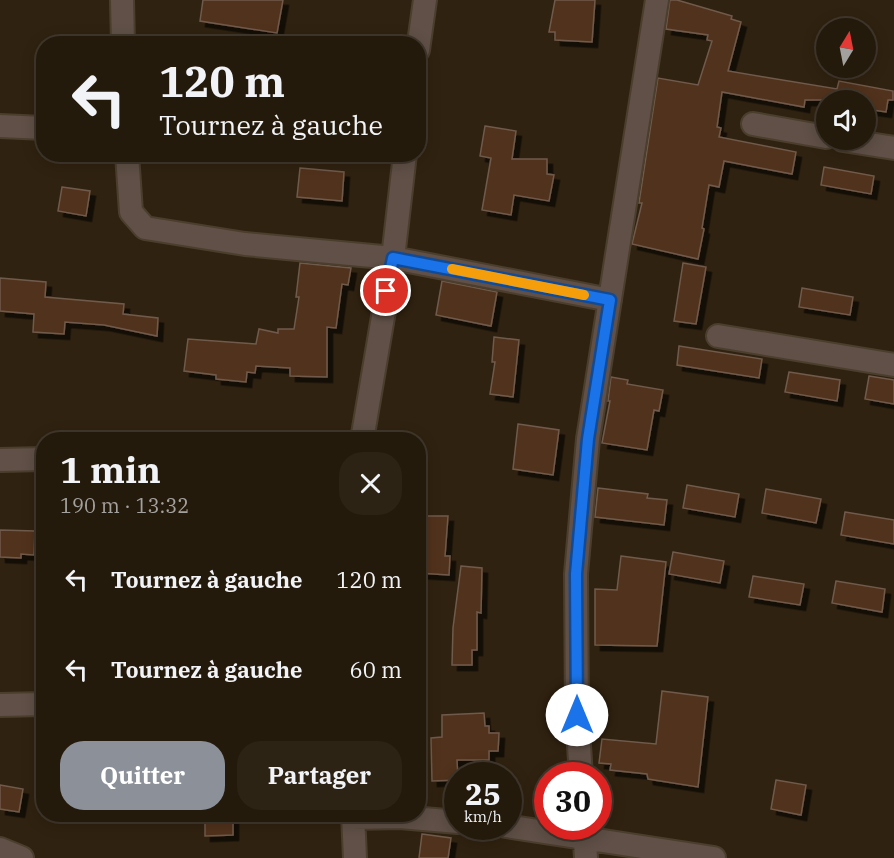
<!DOCTYPE html>
<html lang="fr">
<head>
<meta charset="utf-8">
<style>
	body { margin:0; font-family:"IBM Plex Serif",serif; background:#2c2315; color:#f1f3f6; height:100vh; display:flex; flex-direction:column; font-size:22px; white-space:nowrap }
	* { box-sizing:border-box; margin:0 }
	p { font-size:20px; color:#a3a19d }
	.icon { flex:none; width:33px; height:33px; fill:none; stroke:currentColor; stroke-width:2; stroke-linecap:round; stroke-linejoin:round }
	.map { position:relative; flex:1; overflow:hidden }
	.details { position:absolute; left:36px; top:432px; width:390px; height:390px; display:flex; flex-direction:column; background:#241a0c; border-radius:24px; box-shadow:0 3px 15px #0003,0 0 0 2px #41382d }
	.details>* { flex:none }
	.guide { position:absolute; left:36px; top:36px; width:390px; height:126px; border-radius:24px; box-shadow:0 3px 15px #0003,0 0 0 2px #41382d; background:#241a0c; color:#f1f3f6; overflow:hidden }
	.needle { width:39px; rotate:10deg }
	.controls { position:absolute; left:816px; top:18px; display:grid; gap:12px }
	.controls a { display:grid; place-items:center; width:60px; height:60px; border-radius:50%; background:#241a0c; box-shadow:0 3px 15px #0003,0 0 0 2px #41382d; font-size:30px }
	.speed { position:absolute; left:444px; top:762px; display:flex; gap:12px; font-size:30px; font-weight:700; text-align:center }
	.speed>* { display:grid; place-content:center; width:78px; height:78px; border-radius:50%; background:#241a0c; box-shadow:0 3px 15px #0003,0 0 0 2px #41382d; line-height:1 }
	.speed small { font-size:15px; font-weight:400 }
	.speed .limit { border:9px solid #d22; background:#fff; color:#111 }
	.pin { position:absolute; display:grid; place-items:center; width:51px; height:51px; color:#fff; margin:-26px; border:3px solid #fff; border-radius:50%; box-shadow:0 2px 6px #0007 }
	.me { position:absolute; width:66px; margin:-33px; rotate:0deg; stroke-linejoin:round; filter:drop-shadow(0 0 4px #0008) }
	.turn { display:flex; align-items:center; gap:21px; height:126px; padding:0 24px; font-size:27px }
	.turn .icon { width:78px; height:78px; stroke-width:2.5 }
	.turn b { display:block; font-size:42px; line-height:51px }
	.round { display:grid; place-items:center; flex:none; width:63px; height:63px; border-radius:24px; background:#2c2315 }
	.overview { display:flex; align-items:center; justify-content:space-between; height:102px; padding:0 24px }
	h1 { font-size:36px; font-weight:800; line-height:45px }
	.action { display:flex; gap:12px; margin-top:auto; padding:12px 24px }
	.action a { flex:1; height:69px; border-radius:24px; background:#8c9099; color:#fff; font-size:24px; font-weight:800; line-height:69px; text-align:center }
	.action a+a { background:#2c2315; color:#f1f3f6 }
	ul { padding:0; list-style:none }
	li { display:flex; align-items:center; gap:18px; height:90px; padding:0 24px }
	li div { flex:1 }
	li b { display:block; font-size:22px }
	li em { font-style:normal }
	.map>svg:first-child { display:block }
</style>
</head>
<body>
<div class="map">
<svg width="894" height="858" viewBox="0 0 894 858">
	<defs>
		<filter id="shadow"><feDropShadow dx="5.5" dy="5.5" stdDeviation="0" flood-color="#0009"/></filter>
	</defs>
	<rect width="100%" height="100%" fill="#302210"/>
	<path fill="#51321b" stroke="#705a4c" stroke-width="1.5" filter="url(#shadow)" d="M203,0H283L277,33L200,21Z
		M555,0H595L592,42L555,40V32H549Z
		M670,0H677L732,16L731,19L741,22L728,71L837,89L839,81L893,91V100H888L886,112L866,109V100H805L804,107L722,92L717,127L721,128L719,137L796,152L792,174L724,161L719,187L709,185L702,228L704,229L698,259L632,244L642,203H639L658,78L698,85L712,41L707,40L708,35L666,29Z
		M485,126L516,131L512,159H547V174L554,175L549,201L514,195L511,215L482,210L491,158L480,156Z
		M824,167L874,176L871,194L821,185Z
		M300,168L344,172L342,201L297,197Z
		M62,187L90,191L86,216L58,211Z
		M300,263L351,268L348,285L342,284L336,328L327,327V377L290,376V368L256,366L255,373L247,372L246,382L216,379V375L184,371L188,339L256,344L259,329L278,333V329H294L299,297H296Z
		M683,263L706,267L696,324L674,321Z
		M0,278L46,282L45,297L124,304L123,314L158,318L157,336L104,325L65,322L64,334L33,332L34,314L0,311Z
		M442,281L497,292L491,326L436,315Z
		M802,288L853,297L850,315L799,307Z
		M494,337L519,340L513,397L490,394L495,362H492Z
		M679,346L762,359L759,378L677,365Z
		M789,372L840,380L837,401L785,392Z
		M869,376L894,380V404L865,399Z
		M611,377L628,380L627,384L663,390L659,411L654,410L647,450L602,443L610,401H608Z
		M518,424L559,430L553,475L513,469Z
		M687,485L739,494L735,517L683,508Z
		M598,488L648,494L647,498L667,500L664,525L595,517Z
		M766,489L821,499L816,523L762,513Z
		M845,512L894,520V544L841,535Z
		M418,516H448L445,556H450L449,575L418,573Z
		M0,530L35,531L34,555L21,554V558L0,557Z
		M673,552L724,561L720,583L669,574Z
		M621,556L666,562L657,646L595,645V589L617,590Z
		M461,566L482,568L481,613L477,612V650H472V665H452L453,628Z
		M753,576L804,584L800,605L749,597Z
		M836,581L885,589L882,612L832,603Z
		M662,691L708,697L698,787L648,779L647,774L610,770L611,764L599,763L602,739L656,744Z
		M484,713L485,726H489V733H499L498,751H489V760H457L458,780L432,781L431,738L442,737V715Z
		M776,780L806,785L801,815L771,809Z
		M0,785L23,789L19,812L0,809Z
		M205,814H233V835L205,836Z
		M422,834L451,838L448,858H419Z"/>
	<g fill="none" stroke-linecap="round" stroke-linejoin="round">
		<g stroke="#4b3e2d" stroke-width="26">
			<path id="minor" d="M122,0L123,44
				M418,50L425,0
				M753,124L826,137
				M0,126L44,128
				M843,140L894,148
				M127,154L131,212L145,228L245,244L393,258L610,300
				M718,336L894,365
				M362,440L393,258L405,154
				M0,460L44,459
				M0,705L44,704
				M581,776L577,715L576,574L588,439L657,0
				M353,814L355,858
				M353,818L400,817L458,822
				M506,826L714,858
				M584,826L586,858
				M0,849L22,858"/>
		</g>
		<use href="#minor" stroke="#605047" stroke-width="22"/>
	</g>
	<g fill="none" stroke-linecap="round" stroke-linejoin="round">
		<g stroke="#114b97" stroke-width="15">
			<path id="route" d="M386,291L393,258L610,300L588,439L576,574L577,715"/>
		</g>
		<use href="#route" stroke="#1a73e8" stroke-width="10"/>
		<path stroke="#f59e0b" stroke-width="10" d="M452,269L584,295"/>
	</g>
</svg>
<div class="controls">
<a><svg class="needle" viewBox="-14 -14 28 28"><path d="M0-13l5 13h-10z" fill="#e53935"/><path d="M0 13l5-13h-10z" fill="#a3a19d"/></svg></a>
<a><svg class="icon" aria-label="sound" viewBox="0 0 24 24"><path d="M4 9h4l5-4v14l-5-4H4zM17 9q2 3 0 6"/></svg></a>
</div>
<div class="speed"><div>25<small>km/h</small></div><div class="limit">30</div></div>
<div class="pin" style="left:386px;top:291px;background:#d93025"><svg class="icon" aria-label="arrive" viewBox="0 0 24 24"><path d="M6 21V4h12l-3 4 3 4H6"/></svg></div>
<svg class="me" style="left:577px;top:715px" viewBox="-20 -20 40 40"><circle r="19" fill="#fff"/><path d="M0-13L10 11 0 6-10 11z" fill="#1a73e8"/></svg>
<div class="guide">
<div class="turn"><svg class="icon" aria-label="left" viewBox="0 0 24 24"><path d="M17 20v-9H6M10 6l-5 5 5 5"/></svg><div><b>120 m</b>Tournez à gauche</div></div>
</div>
<section class="details">
<div class="overview"><div><h1>1 min</h1><p>190 m · 13:32</p></div><a class="round"><svg class="icon" aria-label="close" viewBox="0 0 24 24"><path d="M6 6l12 12M18 6L6 18"/></svg></a></div>
<ul>
<li><svg class="icon" aria-label="left" viewBox="0 0 24 24"><path d="M17 20v-9H6M10 6l-5 5 5 5"/></svg><div><b>Tournez à gauche</b></div><em>120 m</em></li>
<li><svg class="icon" aria-label="left" viewBox="0 0 24 24"><path d="M17 20v-9H6M10 6l-5 5 5 5"/></svg><div><b>Tournez à gauche</b></div><em>60 m</em></li>
</ul>
<div class="action"><a>Quitter</a><a>Partager</a></div>
</section>
</div>
</body>
</html>
